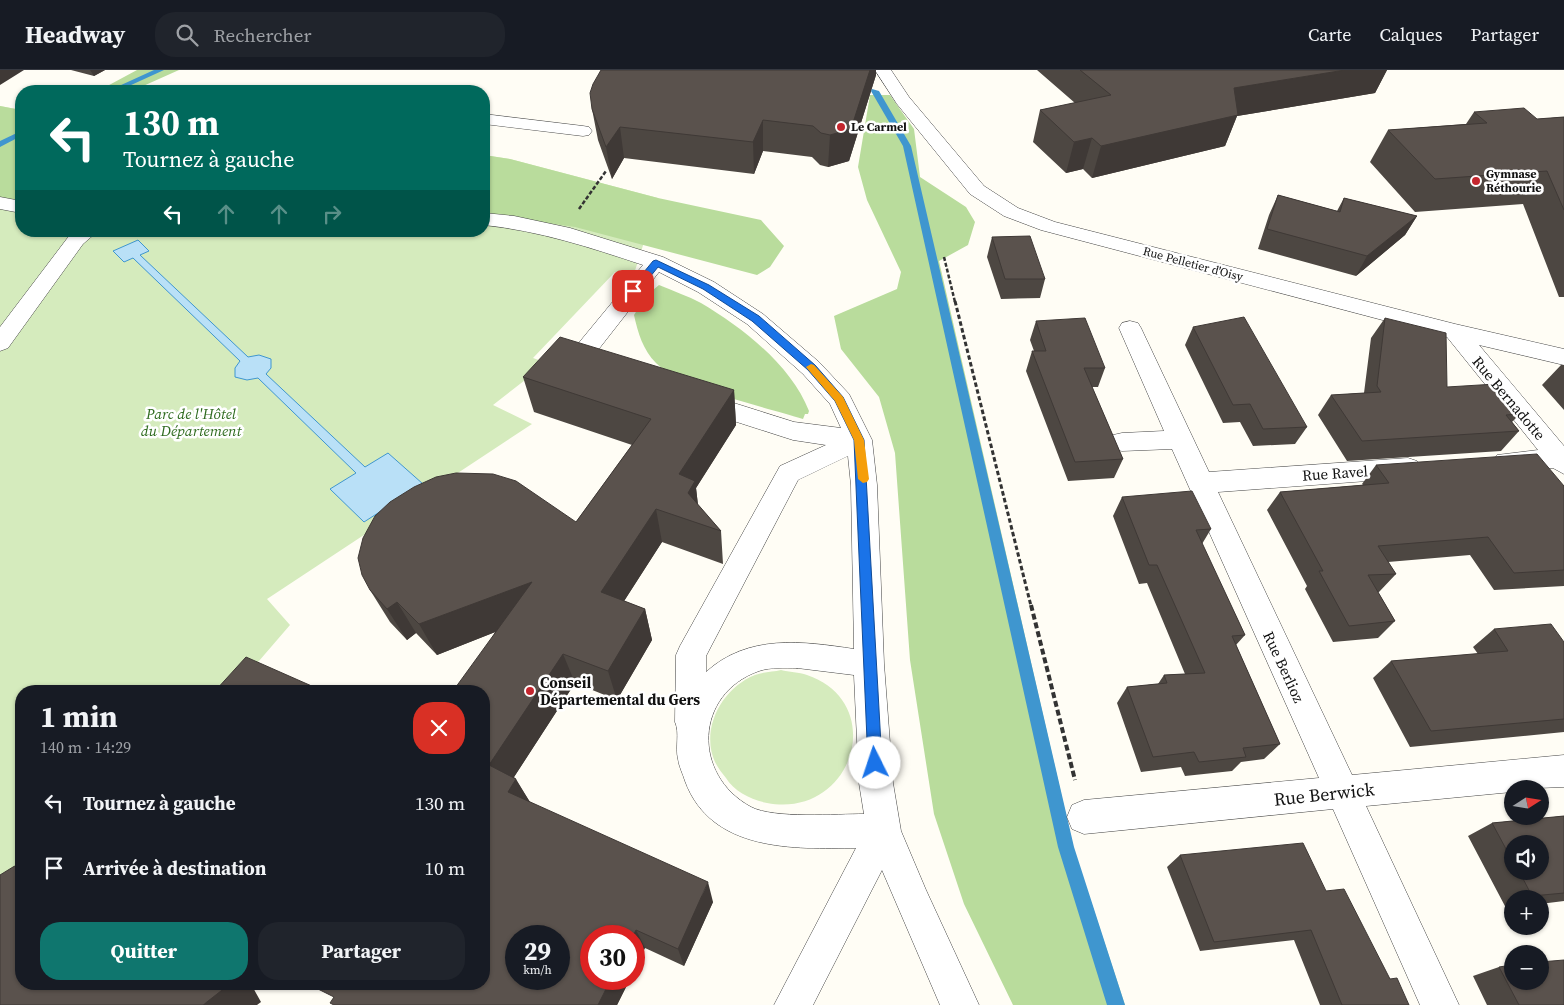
<!DOCTYPE html>
<html lang="fr">
<head>
<meta charset="utf-8">
<style>
	body { margin:0; font-family:"Source Serif 4",serif; background:#20242c; color:#f1f3f6; height:100vh; display:flex; flex-direction:column; font-size:19px; white-space:nowrap }
	* { box-sizing:border-box; margin:0 }
	p { font-size:16px; color:#9ea1a6 }
	.icon { flex:none; width:28px; height:28px; fill:none; stroke:currentColor; stroke-width:2; stroke-linecap:round; stroke-linejoin:round }
	.map { position:relative; flex:1; overflow:hidden }
	.sheet { position:absolute; left:15px; top:615px; width:475px; height:305px; display:flex; flex-direction:column; background:#171b24; border-radius:20px; box-shadow:0 1px 4px #0004 }
	.sheet>* { flex:none }
	.guide { position:absolute; left:15px; top:15px; width:475px; height:152px; border-radius:20px; box-shadow:0 1px 4px #0004; background:#00695c; color:#fff; overflow:hidden }
	.needle { width:32px; rotate:78deg }
	.buttons { position:absolute; left:1504px; top:710px; display:grid; gap:10px }
	.buttons a { display:grid; place-items:center; width:45px; height:45px; border-radius:50%; background:#171b24; box-shadow:0 1px 4px #0004; font-size:25px }
	.speed { position:absolute; left:505px; top:855px; display:flex; gap:10px; font-size:25px; font-weight:700; text-align:center }
	.speed>* { display:grid; place-content:center; width:65px; height:65px; border-radius:50%; background:#171b24; box-shadow:0 1px 4px #0004; line-height:1 }
	.speed small { font-size:12px; font-weight:400 }
	.speed .limit { border:8px solid #d22; background:#fff; color:#111 }
	.pin { position:absolute; display:grid; place-items:center; width:42px; height:42px; color:#fff; margin:-21px; border-radius:10px; box-shadow:0 2px 8px #0006 }
	.me { position:absolute; width:55px; margin:-28px; rotate:356deg; stroke-linejoin:round; filter:drop-shadow(0 0 4px #0008) }
	.turn { display:flex; align-items:center; gap:18px; height:105px; padding:0 25px; font-size:22px }
	.turn .icon { width:65px; height:65px; stroke-width:2.5 }
	.turn b { display:block; font-size:35px; line-height:42px }
	.lanes { display:flex; align-items:center; height:48px; padding:0 25px; background:#0003; justify-content:center; gap:25px; direction:ltr }
	.lanes .off { opacity:.35 }
	.round { display:grid; place-items:center; flex:none; width:52px; height:52px; border-radius:20px; background:#20242c }
	.headline { display:flex; align-items:center; justify-content:space-between; height:85px; padding:0 25px }
	h1 { font-size:30px; font-weight:700; line-height:38px }
	.cta { display:flex; gap:10px; margin-top:auto; padding:10px 25px }
	.cta a { flex:1; height:58px; border-radius:20px; background:#0f766e; color:#fff; font-size:20px; font-weight:700; line-height:58px; text-align:center }
	.cta a+a { background:#20242c; color:#f1f3f6 }
	ul { padding:0; list-style:none }
	li { display:flex; align-items:center; gap:15px; height:65px; padding:0 25px }
	li div { flex:1 }
	li b { display:block; font-size:19px }
	li em { font-style:normal }
	header { display:flex; align-items:center; gap:30px; box-sizing:border-box; height:70px; padding:0 25px; background:#171b24; border-bottom:1px solid #363941 }
	header strong { font-size:24px }
	nav { display:flex; gap:28px; margin-inline-start:auto; font-size:18px }
	.search { width:350px; height:45px; background:#20242c; display:flex; align-items:center; gap:12px; box-sizing:border-box; padding:0 18px; border-radius:20px; color:#9ea1a6; font-size:19px }
	.map>svg:first-child { display:block }
</style>
</head>
<body>
<header>
<strong>Headway</strong>
<div class="search"><svg class="icon" aria-label="search" viewBox="0 0 24 24"><circle cx="10" cy="10" r="6"/><path d="M15 15l6 6"/></svg>Rechercher</div>
<nav><a>Carte</a><a>Calques</a><a>Partager</a></nav>
</header>
<div class="map">
<svg width="1564" height="935" viewBox="0 0 1564 935">
	<rect width="100%" height="100%" fill="#fffdf5"/>
	<path fill="#d5ebbd" d="M0,36L21,40V161H484V85L510,89L658,128L633,207L615,202L533,288L547,293L493,335L532,354L267,529L290,555L233,621H21V802L0,819Z
		M781,600C789,602 799,602 807,605C889,633 853,749 767,733C751,730 734,721 726,708C722,703 718,698 715,692C700,659 722,618 755,605C763,602 773,602 781,600Z"/>
	<path fill="#b9dc9c" d="M137,0H179L132,21H98Z
		M870,25H890L914,59L920,107L966,137L975,152L968,175L939,191L1074,780L1125,935H1013L964,834L934,744L910,590L895,383L879,327L841,279L834,246L897,219L901,202L867,130L858,97Z
		M0,36L21,40V132L0,128Z
		M484,85L510,89L658,128L761,150L784,176L770,197L757,205L575,157L484,144Z
		M659,215C673,221 688,226 701,233C743,258 791,295 809,341L808,344H805L803,349C766,337 682,319 656,293C643,280 638,263 634,245L647,225Z"/>
	<path fill="#b9e0f7" stroke="#3f96cf" d="M138,170L149,181L140,185L248,287L259,285L271,289V298L266,304L365,397L388,383L423,414L364,452L330,419L356,403L258,308L247,310L235,307V298L240,291L133,188L124,192L113,181Z"/>
	<g fill="none" stroke-linecap="round" stroke-linejoin="round">
		<path fill="#3f96cf" fill-rule="evenodd" d="M154,0H164L118,21H108Z
			M872,19L879,21L911,76L1074,777L1125,935H1107L1058,777L903,76L871,21Z
			M21,61V66L0,77V71Z"/>
		<g stroke="#444" stroke-width="1">
			<path id="minor" d="M875,0H891L909,27L984,116L1018,138L1055,152L1455,254L1564,279V295L1479,275L1564,376V404L1553,398L1506,402L1497,399L1493,392L1497,385L1538,380L1447,267L1041,160L1004,146L970,124L897,34Z
				M484,44L583,56L589,57L592,61L589,65L583,66L484,54Z
				M0,127L21,131V143L0,139Z
				M484,143L514,146L570,158L663,187L714,212L763,244L819,292L849,324L872,370L877,415L884,594L893,713L901,761L926,820L979,935H940L882,800L813,935H774L856,778C794,779 711,782 685,711C683,704 679,697 678,689C675,677 680,663 675,652L676,585L680,576L780,396L826,375L793,370L690,337L687,331L690,325L699,322L794,352L841,358L830,334L803,304L747,254L698,222L659,202L591,289L599,291L603,297L599,303L591,305L568,298L564,292L568,286L643,195C589,177 540,161 484,155ZM848,386L851,415L854,579C802,571 748,564 706,602V586L798,410ZM797,598L854,605L859,713L864,744C837,744 774,749 751,737C692,705 694,624 759,601C771,597 785,598 797,598Z
				M75,161H98L83,174L8,278L0,281V257L69,166Z
				M1130,251L1138,253L1141,258L1209,402L1408,388L1417,391L1421,398L1417,405L1408,408L1218,422L1352,705L1564,685V717L1512,719V722L1366,736L1459,935H1420L1333,739L1084,764L1072,759L1067,747L1072,735L1084,730L1319,708L1172,379L1122,381L1113,379L1109,372L1113,365L1122,363L1164,361L1119,258L1122,253Z"/>
		</g>
		<path stroke="#333" stroke-width="2.5" stroke-dasharray="4 2" stroke-linecap="butt" d="M579,139L606,101
			M944,187L955,232"/>
		<path stroke="#333" stroke-width="3" stroke-dasharray="4.5 2.5" stroke-linecap="butt" d="M955,231L1031,536"/>
		<path stroke="#333" stroke-width="4" stroke-dasharray="6 3" stroke-linecap="butt" d="M1031,535L1075,710"/>
		<use href="#minor" fill="#fff" fill-rule="evenodd"/>
	</g>
	<path fill="#4d4742" fill-rule="evenodd" d="M71,0H105L94,6Z
		M601,0H876V5L849,91L828,97L820,95L812,87L763,81L754,104L624,88L612,109L598,70L592,39Z
		M1037,0H1387L1375,23L1237,46L1225,76L1092,108L1083,99L1066,103L1033,72L1040,40L1075,33Z
		M1474,42L1537,49L1564,47V227H1559L1523,134L1415,142L1370,92L1388,60L1466,54Z
		M1278,125L1337,141L1344,128L1417,146L1405,165L1356,206L1258,179L1269,145Z
		M992,167L1045,209L1040,228L1001,229L987,187Z
		M1385,248L1447,317L1520,344L1512,352L1519,361L1501,381L1347,391L1318,345L1331,325L1364,323L1371,268Z
		M1036,251L1105,298L1098,317H1092L1123,389L1114,408L1068,411L1026,301L1032,281H1034L1030,270Z
		M1193,257L1307,357L1295,374L1253,376L1240,352L1223,353L1185,275Z
		M1561,295H1564V340L1542,315Z
		M523,307L734,320L736,355L696,418L698,435L721,461L723,494L662,472L624,531L645,539L652,570L617,630L575,613L514,707L530,732L713,832L684,896L645,878L591,909H630L617,935H334V927L495,562L437,585L416,563L407,570L390,552L370,520L576,452L632,375L534,342Z
		M1376,395L1564,416V516L1494,520L1470,485L1388,492L1396,504L1379,522H1378L1395,551L1378,568L1333,572L1305,519L1307,516L1267,440L1280,422L1363,415L1362,414Z
		M1122,427L1211,459L1202,474L1245,565L1236,575L1280,674L1264,689L1241,692L1232,701L1185,706L1181,697L1141,702L1117,633L1127,617L1158,614L1164,605L1185,604L1147,513L1139,514L1113,446Z
		M1494,559L1564,572V662L1410,677L1373,608L1391,591L1478,584L1473,577Z
		M1564,746V831L1540,834V829H1512V837L1506,838L1468,766L1492,753ZM1512,774L1540,801H1512Z
		M1180,785L1326,821L1409,935H1320L1294,870L1200,881L1167,797Z
		M1499,897L1564,935H1487L1473,906Z"/>
	<path fill="#3f3936" d="M0,0H24L0,15Z
		M90,0H105L94,6Z
		M870,0H876V5L849,91L828,97L830,65Z
		M1345,0H1387L1375,23L1237,46L1225,76L1092,108L1101,76L1234,18Z
		M763,50V81L754,104L753,72Z
		M620,57L624,88L612,109L606,77Z
		M1092,68L1083,99L1066,103L1074,72Z
		M1417,146L1405,165L1356,206L1367,186Z
		M734,320L736,355L696,418L699,444L679,404Z
		M656,439L662,472L610,553L601,522Z
		M532,512L544,543L437,585L419,554Z
		M397,532L416,563L407,570L387,539Z
		M645,539L652,570L617,630L608,601Z
		M563,584L575,613L505,721L489,695Z
		M516,709L531,734L508,722Z
		M708,812L713,832L684,896L678,879Z
		M636,860L645,878L634,901V866H633Z
		M611,909H630L617,935H598Z
		M224,914H251L261,932L257,935H203Z"/>
	<path fill="#5a524d" stroke="#3f3936" fill-rule="evenodd" d="M601,0H870L851,59L830,65L821,63L813,56L763,50L753,72L620,57L606,77L592,39L590,23L593,14Z
		M1080,0H1345L1234,18L1238,45L1101,76L1092,68L1074,72L1040,40L1111,25Z
		M1524,38L1537,49L1564,47V140L1547,101L1435,109L1388,60L1487,53L1474,42Z
		M1278,125L1340,142L1344,128L1417,146L1367,186L1267,159Z
		M1030,166L1045,209H1005L992,167Z
		M1244,247L1307,357L1263,359L1250,334L1233,335L1193,257Z
		M1085,248L1105,298H1084L1123,389L1075,392L1032,281H1046L1036,251Z
		M1385,248L1446,263L1447,317L1496,314L1520,344L1506,345L1519,361L1362,371L1331,325L1381,322L1377,316Z
		M560,267L734,320L679,404L695,411L688,423L721,461L656,439L601,522L645,539L608,601L563,584L489,695L516,709L508,722L708,812L678,879L636,860L633,866H591V909H611L598,935H334L330,933L334,927L308,914H484V621H453L532,512L419,554L397,532L387,539L370,520L362,505L358,488L363,468L375,446L390,432L414,417L436,407L456,403L493,404L516,411L576,452L651,349L523,307ZM516,866H559V909H516Z
		M1537,384L1564,416V500L1514,503L1488,467L1378,476L1396,504L1368,505L1395,551L1349,556L1319,501H1323L1280,422L1389,413L1376,395Z
		M1192,421L1211,459L1196,460L1245,565L1232,566L1280,674L1243,678L1246,687L1199,692L1194,682L1153,687L1127,617L1167,613L1164,605L1205,603L1157,495H1149L1122,427Z
		M1551,554L1564,572V649L1431,661L1391,591L1508,581L1494,559Z
		M246,587L323,621H215Z
		M1564,746V823L1532,826L1519,801H1540V774H1512V790L1492,753Z
		M1303,773L1326,821L1344,819L1390,909L1397,908L1409,935H1342L1311,860L1214,872L1180,785Z
		M21,793V914H224L226,917L203,935H0V805L13,797Z
		M1564,890V935H1519L1499,897L1512,895V911H1540V892Z"/>
	<path fill="#1a73e8" stroke="#114b97" d="M656,190L709,215L759,246L815,295L843,327L864,370L882,693L880,698L875,699L870,698L868,693L854,370L835,331L808,300L752,251L703,219L658,197L637,223H630V219L653,191Z"/>
	<path fill="#f59e0b" d="M811,294L814,295L843,327L864,370L869,409L867,412L863,413L858,409L854,370L835,331L806,297Z"/>
	<g fill="#c4262e" stroke="#fff" stroke-width="2">
		<circle cx="841" cy="57" r="5"/>
		<circle cx="1476" cy="111" r="5"/>
		<circle cx="530" cy="621" r="5"/>
	</g>
	<g text-anchor="middle" dominant-baseline="central" stroke-width="5" stroke-linejoin="round" paint-order="stroke">
		<g font-size="12" font-weight="bold" fill="#111" stroke="#fff" text-anchor="start">
			<text x="851" y="57">Le Carmel</text>
			<text x="1486" y="104">Gymnase<tspan x="1486" dy="14">Réthourie</tspan></text>
		</g>
		<g font-size="12" fill="#111" stroke="#fff">
			<text transform="translate(1193 194) rotate(15)">Rue Pelletier d'Oisy</text>
		</g>
		<g font-size="15" fill="#111" stroke="#fff">
			<text transform="translate(1509 328) rotate(50)">Rue Bernadotte</text>
			<text transform="translate(1335 403) rotate(-4)">Rue Ravel</text>
			<text transform="translate(1284 597) rotate(65)">Rue Berlioz</text>
		</g>
		<g font-size="15" font-style="italic" fill="#2f6b1f" stroke="#fff">
			<text x="191" y="343">Parc de l'Hôtel<tspan x="191" dy="17">du Département</tspan></text>
		</g>
		<g font-size="15" font-weight="bold" fill="#111" stroke="#fff" text-anchor="start">
			<text x="540" y="612">Conseil<tspan x="540" dy="17">Départemental du Gers</tspan></text>
		</g>
		<g font-size="18" fill="#111" stroke="#fff">
			<text transform="translate(1324 724) rotate(-6)">Rue Berwick</text>
		</g>
	</g>
</svg>
<div class="buttons">
<a><svg class="needle" viewBox="-14 -14 28 28"><path d="M0-13l5 13h-10z" fill="#e53935"/><path d="M0 13l5-13h-10z" fill="#9ea1a6"/></svg></a>
<a><svg class="icon" aria-label="sound" viewBox="0 0 24 24"><path d="M4 9h4l5-4v14l-5-4H4zM17 9q2 3 0 6"/></svg></a>
<a>+</a>
<a>−</a>
</div>
<div class="speed"><div>29<small>km/h</small></div><div class="limit">30</div></div>
<div class="pin" style="left:633px;top:221px;background:#d93025"><svg class="icon" aria-label="arrive" viewBox="0 0 24 24"><path d="M6 21V4h12l-3 4 3 4H6"/></svg></div>
<svg class="me" style="left:875px;top:693px" viewBox="-20 -20 40 40"><circle r="19" fill="#fff"/><path d="M0-13L10 11 0 6-10 11z" fill="#1a73e8"/></svg>
<div class="guide">
<div class="turn"><svg class="icon" aria-label="left" viewBox="0 0 24 24"><path d="M17 20v-9H6M10 6l-5 5 5 5"/></svg><div><b>130 m</b>Tournez à gauche</div></div>
<div class="lanes"><svg class="icon" aria-label="left" viewBox="0 0 24 24"><path d="M17 20v-9H6M10 6l-5 5 5 5"/></svg><svg class="icon off" aria-label="ahead" viewBox="0 0 24 24"><path d="M12 20V5M6 11l6-6 6 6"/></svg><svg class="icon off" aria-label="ahead" viewBox="0 0 24 24"><path d="M12 20V5M6 11l6-6 6 6"/></svg><svg class="icon off" aria-label="right" viewBox="0 0 24 24"><path d="M7 20v-9h11M14 6l5 5-5 5"/></svg></div>
</div>
<section class="sheet">
<div class="headline"><div><h1>1 min</h1><p>140 m · 14:29</p></div><a class="round" style="background:#d93025;color:#fff"><svg class="icon" aria-label="close" viewBox="0 0 24 24"><path d="M6 6l12 12M18 6L6 18"/></svg></a></div>
<ul>
<li><svg class="icon" aria-label="left" viewBox="0 0 24 24"><path d="M17 20v-9H6M10 6l-5 5 5 5"/></svg><div><b>Tournez à gauche</b></div><em>130 m</em></li>
<li><svg class="icon" aria-label="arrive" viewBox="0 0 24 24"><path d="M6 21V4h12l-3 4 3 4H6"/></svg><div><b>Arrivée à destination</b></div><em>10 m</em></li>
</ul>
<div class="cta"><a>Quitter</a><a>Partager</a></div>
</section>
</div>
</body>
</html>
